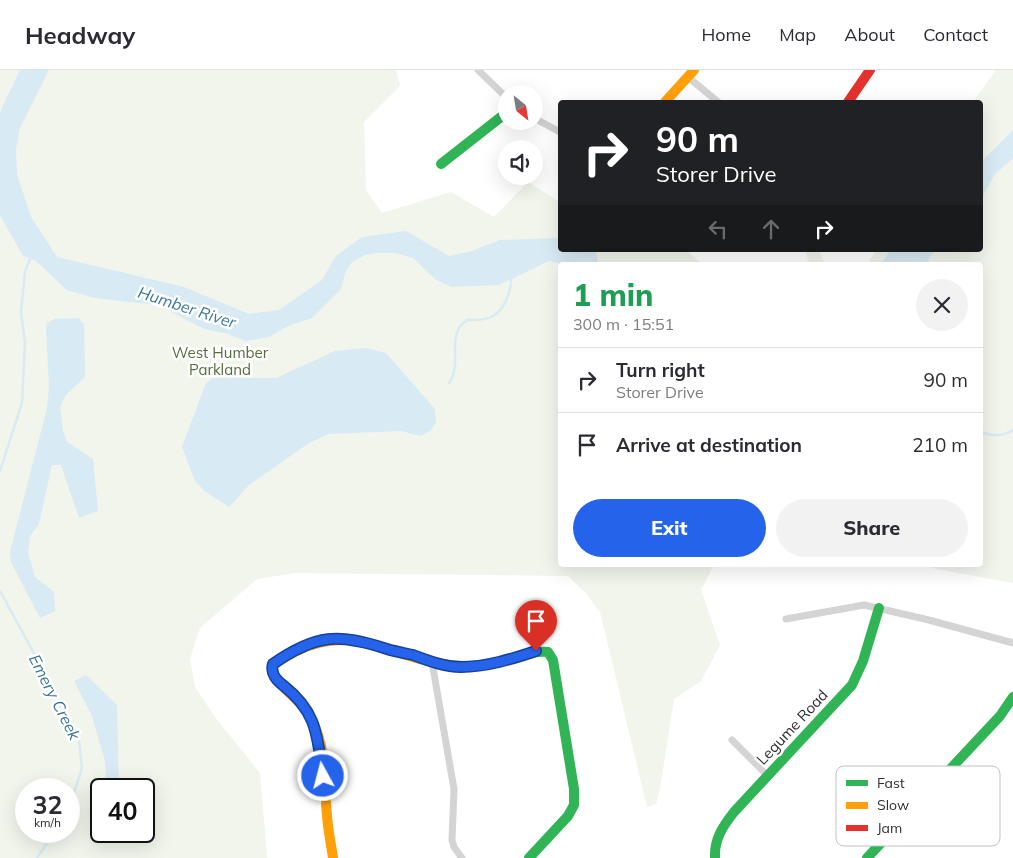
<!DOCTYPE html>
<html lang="en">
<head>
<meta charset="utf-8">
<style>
	body { margin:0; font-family:Mulish,sans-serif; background:#f2f2f3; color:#2b2b33; height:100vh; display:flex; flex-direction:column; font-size:19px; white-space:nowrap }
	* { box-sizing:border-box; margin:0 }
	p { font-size:16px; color:#7c7c81 }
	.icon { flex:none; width:28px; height:28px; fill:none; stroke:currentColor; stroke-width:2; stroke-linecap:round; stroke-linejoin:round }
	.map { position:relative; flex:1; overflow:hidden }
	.panel { position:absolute; left:558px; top:192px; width:425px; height:305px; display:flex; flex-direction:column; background:#fff; border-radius:5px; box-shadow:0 5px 20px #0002 }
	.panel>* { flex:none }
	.guide { position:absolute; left:558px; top:30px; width:425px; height:152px; border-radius:5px; box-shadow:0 5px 20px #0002; background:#202124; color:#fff; overflow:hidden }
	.needle { width:32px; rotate:150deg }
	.fabs { position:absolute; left:498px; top:15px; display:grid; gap:10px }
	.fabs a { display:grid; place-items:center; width:45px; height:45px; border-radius:50%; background:#fff; box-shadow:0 5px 20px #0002; font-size:25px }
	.speed { position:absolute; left:15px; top:708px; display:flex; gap:10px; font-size:25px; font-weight:700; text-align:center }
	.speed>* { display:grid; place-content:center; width:65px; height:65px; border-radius:50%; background:#fff; box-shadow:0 5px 20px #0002; line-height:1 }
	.speed small { font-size:12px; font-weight:400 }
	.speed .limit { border:2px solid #111; border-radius:8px; background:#fff; color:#111 }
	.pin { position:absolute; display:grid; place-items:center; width:42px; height:42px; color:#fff; margin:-51px -21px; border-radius:50% 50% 50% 0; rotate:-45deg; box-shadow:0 0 5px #0007 }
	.pin .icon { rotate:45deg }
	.me { position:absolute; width:55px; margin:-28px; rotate:353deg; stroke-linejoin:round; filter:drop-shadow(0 0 4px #0008) }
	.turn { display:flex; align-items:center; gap:18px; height:105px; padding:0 15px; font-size:22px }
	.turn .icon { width:65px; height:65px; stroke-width:2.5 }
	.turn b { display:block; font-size:35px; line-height:42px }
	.lanes { display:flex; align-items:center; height:48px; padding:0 15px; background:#0003; justify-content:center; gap:25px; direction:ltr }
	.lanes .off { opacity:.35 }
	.round { display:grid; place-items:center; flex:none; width:52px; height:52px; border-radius:26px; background:#f2f2f3 }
	.overview { display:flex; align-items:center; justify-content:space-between; height:85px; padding:0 15px }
	h1 { font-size:30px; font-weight:800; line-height:38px; color:#1e9e55 }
	.primary-button { display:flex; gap:10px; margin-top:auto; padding:10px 15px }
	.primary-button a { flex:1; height:58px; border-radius:30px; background:#2563eb; color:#fff; font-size:20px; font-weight:800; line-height:58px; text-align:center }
	.primary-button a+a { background:#f2f2f3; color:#2b2b33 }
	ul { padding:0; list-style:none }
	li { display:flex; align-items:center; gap:15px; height:65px; padding:0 15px; border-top:1px solid #e1e1e2 }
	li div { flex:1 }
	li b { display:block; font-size:19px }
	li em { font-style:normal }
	header { display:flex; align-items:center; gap:30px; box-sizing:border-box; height:70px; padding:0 25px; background:#fff; border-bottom:1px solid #e1e1e2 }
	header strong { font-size:24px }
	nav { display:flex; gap:28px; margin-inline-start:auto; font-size:18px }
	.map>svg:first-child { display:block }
</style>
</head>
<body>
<header>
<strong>Headway</strong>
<nav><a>Home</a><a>Map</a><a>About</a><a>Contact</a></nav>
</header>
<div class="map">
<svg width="1013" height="788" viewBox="0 0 1013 788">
	<rect width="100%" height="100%" fill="#fff"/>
	<path fill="#f1f5ec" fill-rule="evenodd" d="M0,0H396L400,16L364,52L366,120L382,143L451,122L494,147L528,112L560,132V180H686L703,195H560V495H714L701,520L720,575L701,611L674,629L660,719L656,734L647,737L600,542L584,521L568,506L295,503L257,509L200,558L190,589L195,617L215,647L260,703L267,788H0ZM26,719H69V761H26ZM101,719H144V761H101Z
		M996,0H1013V513L936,499L927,495H980V195H867L876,180H980V32H973Z
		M805,180H819L825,195H810Z"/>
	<path fill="#d8eaf3" d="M20,0H49L20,58L16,79L17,104L31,147L57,187L184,217L249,244L279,240L322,210L336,186L362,167L406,161L449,186L472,181L500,170L560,168V180H596L598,195H566L549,191L499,215L451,217L435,209L413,188L396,183H377L365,185L352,192L346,201L341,219L312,248L288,256L269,267L245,271L228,264L204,259L158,235L94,228L67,220L36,191L30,188L23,186L0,145V42Z
		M1013,60V88L995,104L980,131V93Z
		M890,180H937L931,185L925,195H881Z
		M79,248L84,255L85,307L66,325L60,337L63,361L67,372L93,389L98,441L79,448L61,395H52L39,454L30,466L28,483L35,507L54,522L55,541L40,548L11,492L10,482L47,338L49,317L46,259L47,253L55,249Z
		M366,278L386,283L435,339L436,352L431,360L421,366L401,361L329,364L309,373L249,415L229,437L206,422L195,411L182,377L206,313L213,308H276L335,281Z
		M86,605L117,635L119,719H107L105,692L92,646L74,611Z"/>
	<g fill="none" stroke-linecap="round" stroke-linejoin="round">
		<path stroke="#d8eaf3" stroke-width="2.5" d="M449,313C461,296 450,274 459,258C461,255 464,252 467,250C489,251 500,247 508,226C510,219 512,214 511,206
			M980,362C993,366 1001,367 1013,360
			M0,401L22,333L25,273L21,242L25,201L32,185
			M0,521L54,620L79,671L82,698L69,739
			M37,788L55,761"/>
		<path stroke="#d4d4d4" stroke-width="7" d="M478,0L506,27
			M688,7L718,32
			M534,48L560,62
			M786,549L864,535L929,550L1013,573
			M432,592L454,719L452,770L454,777L462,788
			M732,670L767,705"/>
		<path stroke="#30b455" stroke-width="10" d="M441,94L506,43
			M420,589C447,596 471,599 498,592C514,588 531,580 548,582L553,590L574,719V735L568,746L529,788
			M715,788C714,769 723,756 734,742L852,615L863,591L879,538
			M867,788L1000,646L1013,627"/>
		<path stroke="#ff9f0a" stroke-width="10" d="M665,32L694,0
			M333,788C331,774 328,760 327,746C324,715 327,678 312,650C302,630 286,623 274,606L272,602L273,595C278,588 288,585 296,581C344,558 373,576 420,589"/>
		<path stroke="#e5322d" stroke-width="10" d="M848,32L870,0"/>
	</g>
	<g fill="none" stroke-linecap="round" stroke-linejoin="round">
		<g stroke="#184099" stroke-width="12">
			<path id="route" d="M323,706C317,667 318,643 284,616C277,611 270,603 273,594C316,564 338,563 387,579C396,582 405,583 413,585C429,591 445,597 461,597C486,597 512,589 536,581"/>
		</g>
		<use href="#route" stroke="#2563eb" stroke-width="9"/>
	</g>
	<g text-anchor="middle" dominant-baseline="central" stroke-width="5" stroke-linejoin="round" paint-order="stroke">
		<g font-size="15" fill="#546e3a" stroke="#fff">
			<text x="220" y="282">West Humber<tspan x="220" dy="17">Parkland</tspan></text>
		</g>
		<g font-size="15" fill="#2f2f2f" stroke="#fff">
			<text transform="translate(792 657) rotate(-47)">Legume Road</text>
		</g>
		<g font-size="16" font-style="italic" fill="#387696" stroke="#fff">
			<text transform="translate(187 237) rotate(18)">Humber River</text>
			<text transform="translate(55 627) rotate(63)">Emery Creek</text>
		</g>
	</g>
	<rect x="836" y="696" width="164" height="80" rx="8" fill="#fff" stroke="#c1c1c1" stroke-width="1"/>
	<rect x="846" y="710" width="22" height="6" fill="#30b455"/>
	<rect x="846" y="732" width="22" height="7" fill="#ff9f0a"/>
	<rect x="846" y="755" width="22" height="6" fill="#e5322d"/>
	<g font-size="14" fill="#2f2f2f">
		<text x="877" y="718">Fast</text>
		<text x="877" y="740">Slow</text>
		<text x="877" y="763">Jam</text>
	</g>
</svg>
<div class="fabs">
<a><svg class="needle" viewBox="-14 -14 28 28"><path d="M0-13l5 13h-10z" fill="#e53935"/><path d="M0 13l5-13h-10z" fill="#7c7c81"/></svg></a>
<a><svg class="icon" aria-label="sound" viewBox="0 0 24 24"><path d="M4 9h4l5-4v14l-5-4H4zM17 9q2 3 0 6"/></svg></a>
</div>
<div class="speed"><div>32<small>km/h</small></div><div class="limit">40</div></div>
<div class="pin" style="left:536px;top:581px;background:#d93025"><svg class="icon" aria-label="arrive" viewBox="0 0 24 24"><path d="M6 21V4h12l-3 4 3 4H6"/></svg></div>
<svg class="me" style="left:323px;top:706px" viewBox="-20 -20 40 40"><circle r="17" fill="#2563eb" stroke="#fff" stroke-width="3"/><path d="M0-11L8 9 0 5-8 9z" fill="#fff"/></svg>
<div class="guide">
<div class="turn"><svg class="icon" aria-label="right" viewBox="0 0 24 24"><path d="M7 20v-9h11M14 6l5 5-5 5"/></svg><div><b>90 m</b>Storer Drive</div></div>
<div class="lanes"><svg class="icon off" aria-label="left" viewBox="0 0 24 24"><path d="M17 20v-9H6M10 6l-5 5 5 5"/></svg><svg class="icon off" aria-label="ahead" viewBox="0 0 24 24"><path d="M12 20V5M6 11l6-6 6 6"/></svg><svg class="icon" aria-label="right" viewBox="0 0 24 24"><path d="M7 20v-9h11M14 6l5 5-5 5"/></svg></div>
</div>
<section class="panel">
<div class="overview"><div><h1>1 min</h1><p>300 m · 15:51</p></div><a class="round"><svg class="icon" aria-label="close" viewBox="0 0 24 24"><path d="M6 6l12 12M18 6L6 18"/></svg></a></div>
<ul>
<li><svg class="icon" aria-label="right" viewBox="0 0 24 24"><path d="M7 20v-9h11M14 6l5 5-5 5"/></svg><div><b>Turn right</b><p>Storer Drive</p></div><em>90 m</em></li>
<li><svg class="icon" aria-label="arrive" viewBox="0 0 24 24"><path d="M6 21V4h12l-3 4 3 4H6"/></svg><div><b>Arrive at destination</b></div><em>210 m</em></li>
</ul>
<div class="primary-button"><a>Exit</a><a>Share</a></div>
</section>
</div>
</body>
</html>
